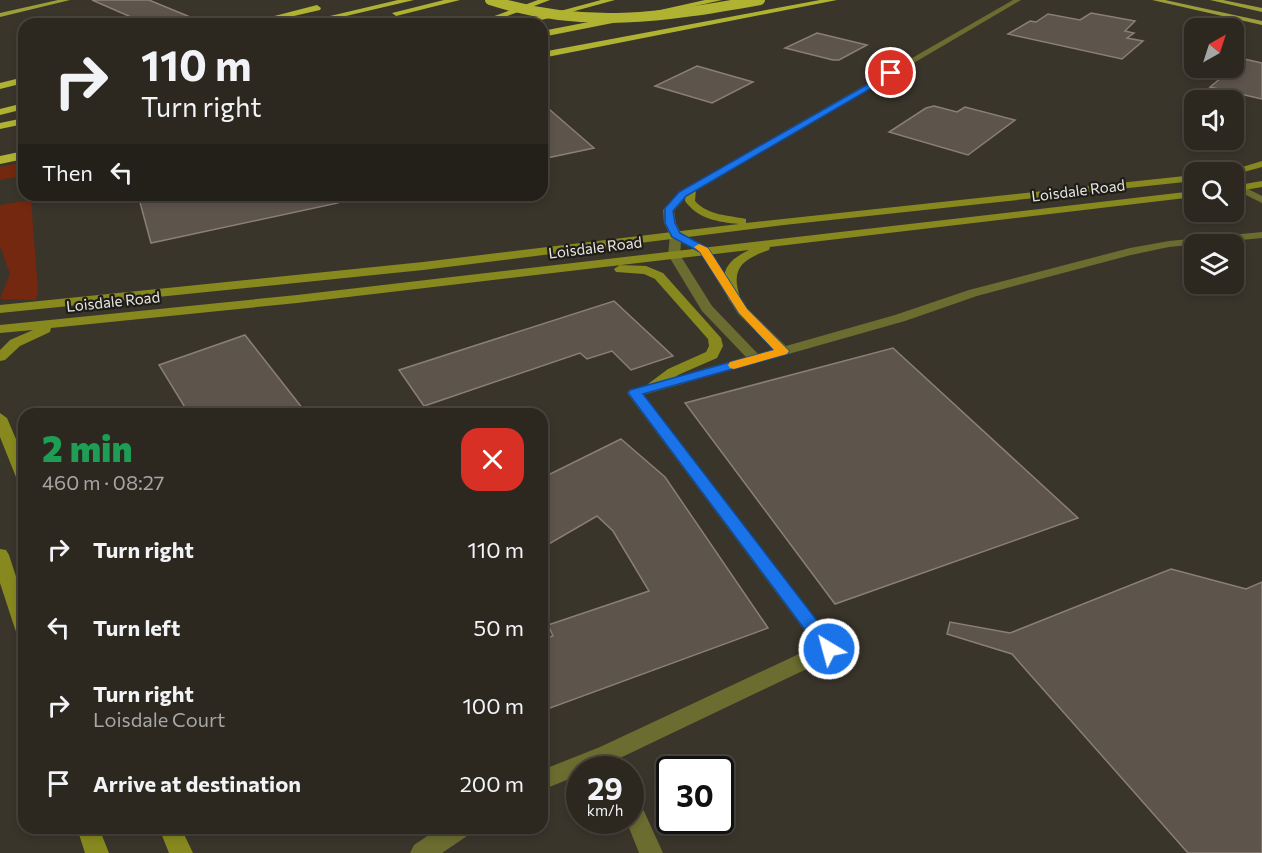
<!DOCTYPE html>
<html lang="en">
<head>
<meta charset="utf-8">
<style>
	body { margin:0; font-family:Commissioner,sans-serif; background:#343029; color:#f1f3f6; height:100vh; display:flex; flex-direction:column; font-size:22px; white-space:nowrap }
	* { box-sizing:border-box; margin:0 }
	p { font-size:20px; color:#a6a6a5 }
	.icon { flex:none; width:33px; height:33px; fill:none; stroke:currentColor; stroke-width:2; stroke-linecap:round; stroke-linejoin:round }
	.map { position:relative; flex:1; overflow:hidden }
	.details { position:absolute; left:18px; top:408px; width:530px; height:426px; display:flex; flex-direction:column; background:#2c2820; border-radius:18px; box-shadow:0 3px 9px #0003,0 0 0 2px #48443e }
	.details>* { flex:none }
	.top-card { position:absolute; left:18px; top:18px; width:530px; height:183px; border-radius:18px; box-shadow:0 3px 9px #0003,0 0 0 2px #48443e; background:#2c2820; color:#f1f3f6; overflow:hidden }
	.needle { width:39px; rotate:39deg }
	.tools { position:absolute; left:1184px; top:18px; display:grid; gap:12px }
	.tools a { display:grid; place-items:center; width:60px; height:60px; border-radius:12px; background:#2c2820; box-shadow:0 3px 9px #0003,0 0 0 2px #48443e; font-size:30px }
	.speed { position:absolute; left:566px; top:756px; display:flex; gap:12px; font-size:30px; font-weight:700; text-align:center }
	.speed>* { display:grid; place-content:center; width:78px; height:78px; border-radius:50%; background:#2c2820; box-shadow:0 3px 9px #0003,0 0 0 2px #48443e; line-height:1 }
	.speed small { font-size:15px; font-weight:400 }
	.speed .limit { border:3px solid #111; border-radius:9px; background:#fff; color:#111 }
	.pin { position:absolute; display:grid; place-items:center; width:51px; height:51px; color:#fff; margin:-26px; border:3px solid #fff; border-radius:50%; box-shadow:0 2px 6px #0007 }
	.me { position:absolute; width:66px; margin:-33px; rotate:323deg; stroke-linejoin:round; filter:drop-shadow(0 0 4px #0008) }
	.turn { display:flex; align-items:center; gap:21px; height:126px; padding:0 24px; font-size:27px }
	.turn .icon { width:78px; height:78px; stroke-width:2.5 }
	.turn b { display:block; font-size:42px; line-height:51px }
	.then { display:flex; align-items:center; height:57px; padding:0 24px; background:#0003; gap:12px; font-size:22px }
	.round { display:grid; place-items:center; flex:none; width:63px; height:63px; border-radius:18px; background:#343029 }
	.head { display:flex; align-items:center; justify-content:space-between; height:102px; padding:0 24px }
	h1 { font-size:36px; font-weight:800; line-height:45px; color:#1e9e55 }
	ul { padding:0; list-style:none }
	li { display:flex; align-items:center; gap:18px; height:78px; padding:0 24px }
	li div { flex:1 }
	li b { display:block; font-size:22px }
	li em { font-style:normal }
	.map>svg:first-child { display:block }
</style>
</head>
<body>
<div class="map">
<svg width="1262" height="853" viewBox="0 0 1262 853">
	<rect width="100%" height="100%" fill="#3a352b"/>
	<path fill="#74280f" d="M24,162V175L0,180V167Z
		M31,200L38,291L36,300L0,299L10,274L0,246V205Z"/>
	<path fill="#5d544c" stroke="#8a7f76" stroke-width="1.5" d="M92,0H149L207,24H147Z
		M1091,13L1135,21L1125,31L1134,33L1127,38L1143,41L1122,59L1008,34L1030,21L1036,22L1048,14L1080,20Z
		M817,33L867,45L839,60H833L785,48Z
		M1244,59L1262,63V99L1210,87Z
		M697,66L753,82L712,103L655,86Z
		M542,103L594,148L542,159Z
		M934,106L957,112L965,107L1015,120L968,155L889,132L926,108Z
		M138,195H338V203L151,243Z
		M614,301L673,356L631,370L612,351L587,359L580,353L424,406L399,370Z
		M245,335L307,414H189L159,365Z
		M893,348L1078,518L835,604L685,403Z
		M621,439L665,477L768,628L542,711V639L553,636L548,625L649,591L613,531L597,516L542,548V478Z
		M1171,569L1246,589L1262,582V853H1188L1012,654L947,634L950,622L1010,633Z"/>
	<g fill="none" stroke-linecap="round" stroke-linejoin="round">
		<path fill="#6a6c30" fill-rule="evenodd" d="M1013,0H1021L687,196L674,211L676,223L681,233L708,248L748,309L786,346L895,315L969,290L1130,248L1169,241L1262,232V238L1169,247L1131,255L977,296L905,321L643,395L839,649L836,655L620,758L625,770H603L602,766L593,770H579V775L542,790V770L600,747L816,646L627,393L629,390L746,357L702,311L668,255L670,235L664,223L663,210L679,192ZM681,242L700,252L738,314L774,349L758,354L712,306L680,255Z
			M1240,185L1262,196V203L1236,190V186Z
			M630,795L638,798L663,853H639L626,820H630Z
			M439,828H470L467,836L442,853H410L414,845Z"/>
		<path fill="#87891e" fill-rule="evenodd" d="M1262,161V167L1233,175V172H1226Z
			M1194,175V181L784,225L423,270L0,313V305L423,262L739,224C718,222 698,219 685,201L686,189L691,186L696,189L695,201C709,216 728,215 746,219V223Z
			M1262,181V187L1233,192V186Z
			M1194,191V197L770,247L769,250C740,260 730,270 741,300L735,304L729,300C719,274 724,262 749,250L297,303L51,328L50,332L20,346L5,360L0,361V350L10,340L33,330L0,333V325L297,295Z
			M620,265L646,266L663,273L721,338L723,346L717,358L678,375L658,390H648L646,387L648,384L668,369L706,352L709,346L708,339L655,279L644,274L616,272L614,269Z
			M0,413L7,418L24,458V482L18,481L16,477L0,437Z
			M0,549L6,550L9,555L24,601V637L17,634L15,629L0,583Z
			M77,828H99L109,853H85Z
			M159,828H181L193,853H169Z"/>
		<path fill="#9c9e39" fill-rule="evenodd" d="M58,0H70L0,17V13Z
			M1152,0H1165L1262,21V25Z
			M1210,0H1223L1262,8V12Z"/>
		<path fill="#b0b232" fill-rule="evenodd" d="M398,0H414L312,24H296Z
			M444,0H460L396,16L392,13Z
			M538,0H550L486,24H473Z
			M601,0H615L527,24H512Z
			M705,0H722L655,15L651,12Z
			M820,0H837L542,58V52Z
			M317,5L321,8L320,10L259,24H243Z
			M625,15L629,18L628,20L542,37V31Z
			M24,77V83L0,89V83Z
			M24,103V109L0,115V109Z
			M24,118V124L0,129V123Z
			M24,151V159L0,164V156Z"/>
		<path stroke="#b0b232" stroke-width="10" d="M490,0C584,30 665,17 760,0"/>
	</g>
	<path fill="#1a73e8" stroke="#114b97" stroke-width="1.5" d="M891,71L895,73L894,75L686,196L673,211L675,223L680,233L708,248L747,309L789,351L787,354L643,394L835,644L837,649L835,654L829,656L823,654L628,393L630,390L774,350L739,313L700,252L672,237L665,223V208L679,192Z"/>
	<path fill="#f59e0b" d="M699,244L708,248L747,309L789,351L787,354L734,369L730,368L728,365L730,362L774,350L739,313L700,252L694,247Z"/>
	<g text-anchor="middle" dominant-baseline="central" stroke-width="4.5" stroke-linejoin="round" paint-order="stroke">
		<g font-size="15" fill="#eae7e0" stroke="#1f1d19">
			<text transform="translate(1078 190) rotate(-7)">Loisdale Road</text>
			<text transform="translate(595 247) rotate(-7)">Loisdale Road</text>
			<text transform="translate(113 301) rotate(-6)">Loisdale Road</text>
		</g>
	</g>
</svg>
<div class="tools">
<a><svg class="needle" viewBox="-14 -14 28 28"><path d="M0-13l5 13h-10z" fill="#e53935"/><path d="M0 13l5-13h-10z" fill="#a6a6a5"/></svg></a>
<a><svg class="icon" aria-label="sound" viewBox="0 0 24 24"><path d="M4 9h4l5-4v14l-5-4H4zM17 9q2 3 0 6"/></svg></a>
<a><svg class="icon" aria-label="search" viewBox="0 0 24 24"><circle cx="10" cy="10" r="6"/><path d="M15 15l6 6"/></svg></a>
<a><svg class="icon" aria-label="layers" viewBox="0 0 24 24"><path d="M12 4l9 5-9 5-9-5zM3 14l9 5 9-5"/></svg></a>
</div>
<div class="speed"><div>29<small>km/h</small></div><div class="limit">30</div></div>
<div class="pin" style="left:891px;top:73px;background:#d93025"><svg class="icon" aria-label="arrive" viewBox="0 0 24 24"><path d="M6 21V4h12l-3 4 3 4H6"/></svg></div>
<svg class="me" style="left:829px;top:649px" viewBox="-20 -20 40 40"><circle r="17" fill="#1a73e8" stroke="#fff" stroke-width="3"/><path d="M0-11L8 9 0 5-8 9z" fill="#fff"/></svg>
<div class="top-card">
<div class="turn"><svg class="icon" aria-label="right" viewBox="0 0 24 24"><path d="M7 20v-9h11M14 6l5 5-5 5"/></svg><div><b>110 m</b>Turn right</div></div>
<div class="then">Then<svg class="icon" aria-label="left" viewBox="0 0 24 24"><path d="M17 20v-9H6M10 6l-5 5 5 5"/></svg></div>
</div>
<section class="details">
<div class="head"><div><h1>2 min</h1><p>460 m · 08:27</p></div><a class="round" style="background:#d93025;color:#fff"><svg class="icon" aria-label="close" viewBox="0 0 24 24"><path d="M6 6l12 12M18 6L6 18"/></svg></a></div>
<ul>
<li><svg class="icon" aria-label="right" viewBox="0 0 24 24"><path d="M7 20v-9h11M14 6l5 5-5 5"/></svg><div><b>Turn right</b></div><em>110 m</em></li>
<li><svg class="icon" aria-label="left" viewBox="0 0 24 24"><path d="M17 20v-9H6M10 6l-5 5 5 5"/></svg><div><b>Turn left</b></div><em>50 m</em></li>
<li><svg class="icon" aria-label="right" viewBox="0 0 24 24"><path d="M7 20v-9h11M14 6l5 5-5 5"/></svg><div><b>Turn right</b><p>Loisdale Court</p></div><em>100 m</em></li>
<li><svg class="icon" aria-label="arrive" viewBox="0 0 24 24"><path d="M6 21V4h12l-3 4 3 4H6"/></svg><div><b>Arrive at destination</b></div><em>200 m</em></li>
</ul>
</section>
</div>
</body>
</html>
